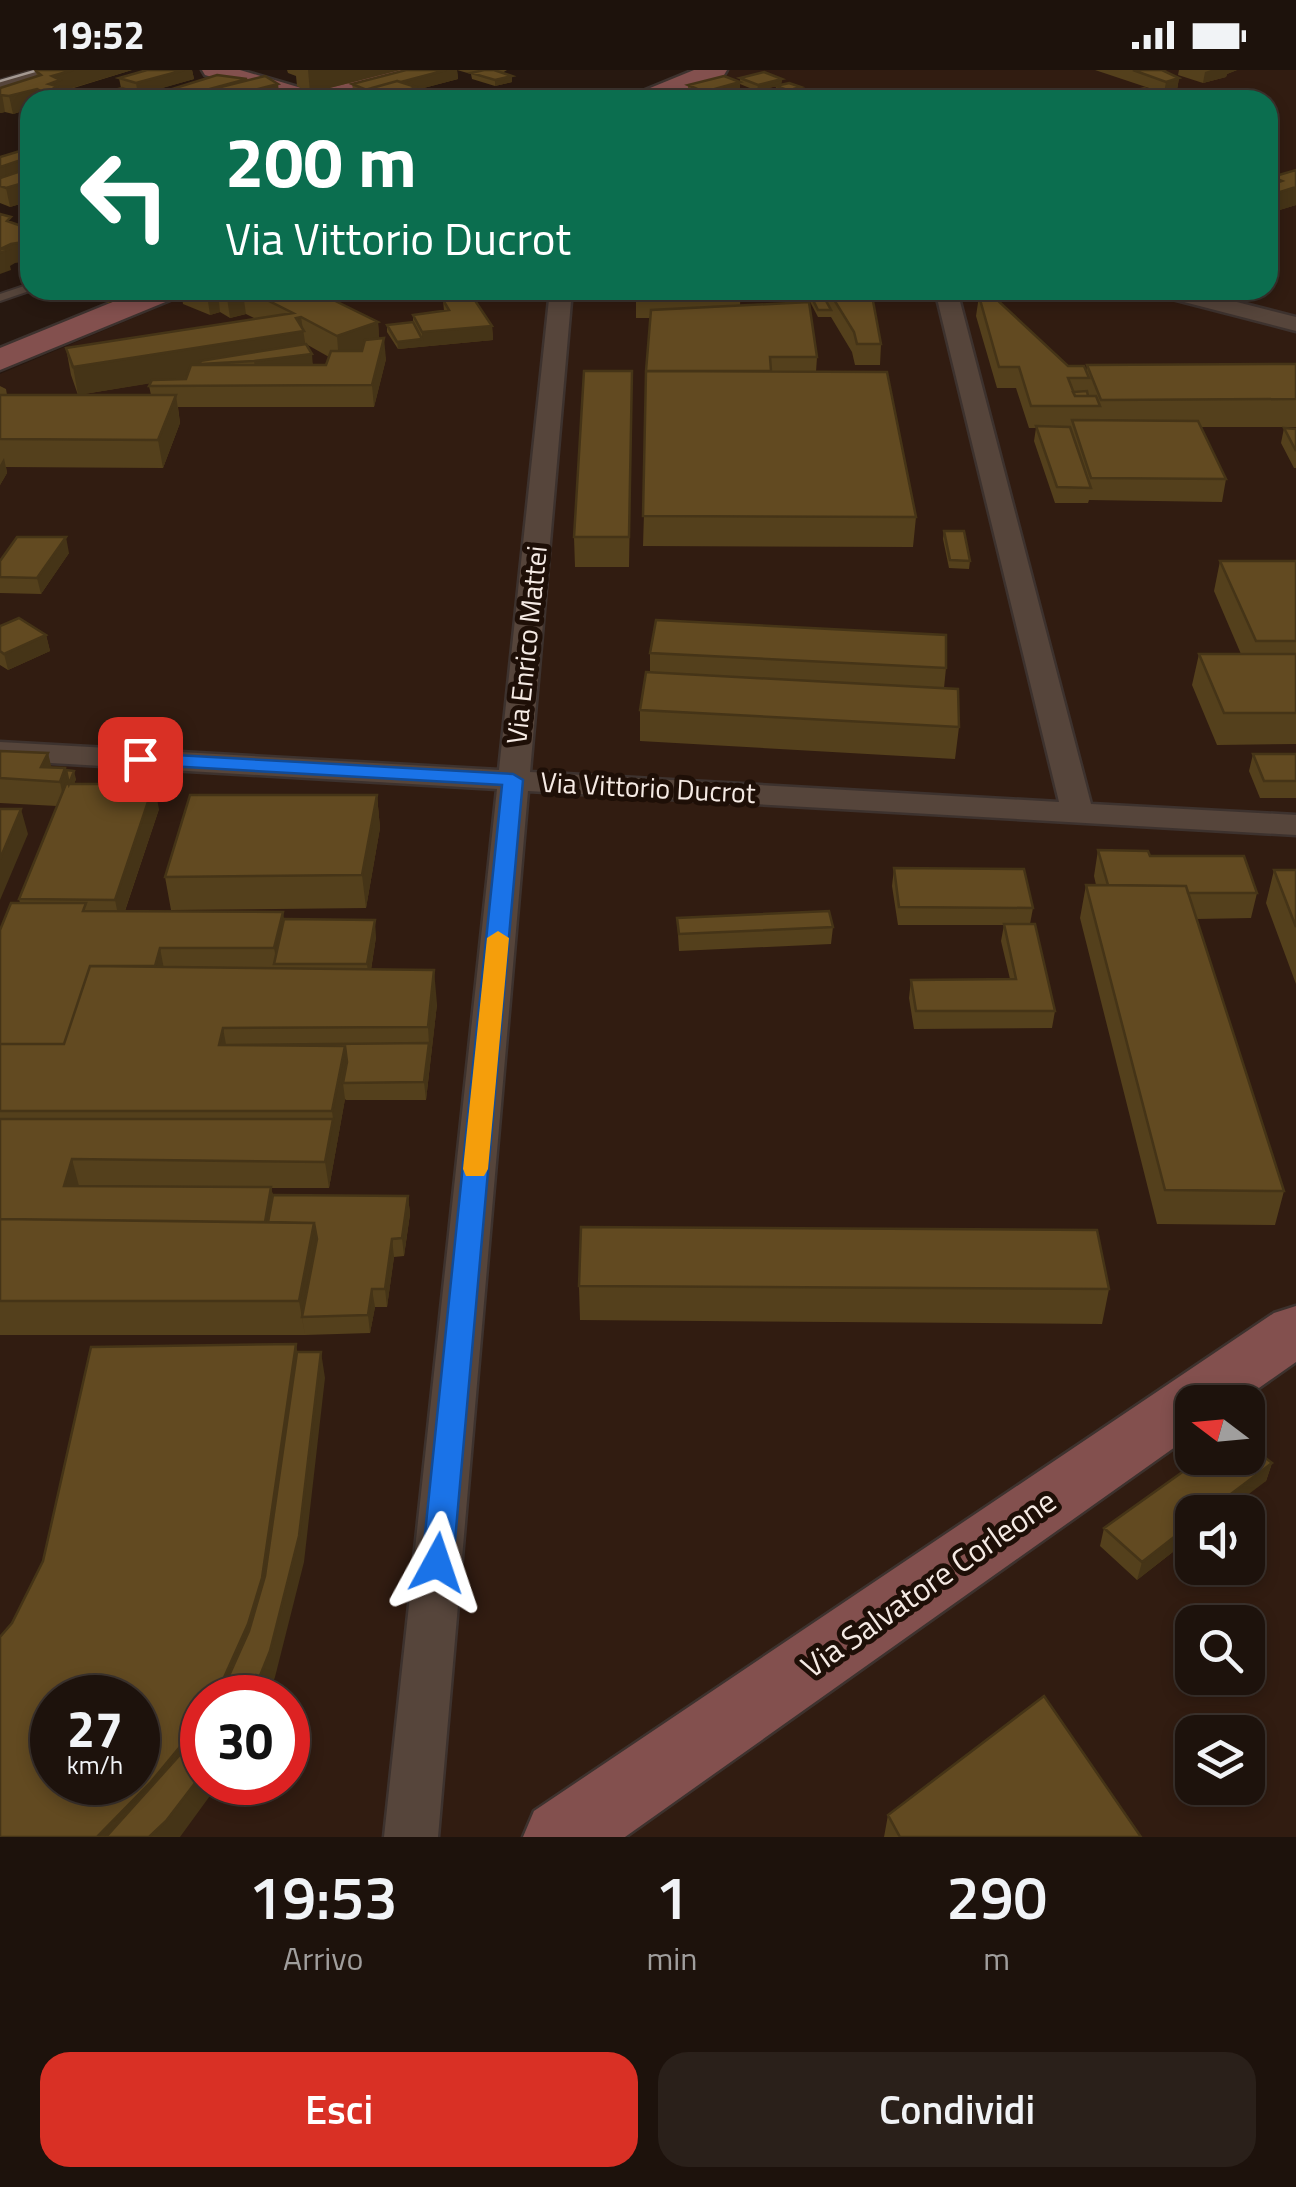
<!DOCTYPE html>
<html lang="it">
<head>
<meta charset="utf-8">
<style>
	body { margin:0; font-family:"Titillium Web",sans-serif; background:#2a201a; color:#f1f3f6; height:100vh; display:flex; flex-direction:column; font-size:38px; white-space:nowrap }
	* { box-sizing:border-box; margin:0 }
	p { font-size:32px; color:#a09e9d }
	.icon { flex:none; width:55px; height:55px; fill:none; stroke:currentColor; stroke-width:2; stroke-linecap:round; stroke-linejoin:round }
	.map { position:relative; height:1767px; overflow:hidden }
	.drawer { display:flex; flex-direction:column; background:#1d120c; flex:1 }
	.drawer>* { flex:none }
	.top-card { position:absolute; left:20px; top:20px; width:1258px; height:210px; border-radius:30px; box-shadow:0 5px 15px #0003,0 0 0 2px #3b322d; background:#0b6e4f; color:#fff; overflow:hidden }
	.needle { width:65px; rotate:286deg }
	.tools { position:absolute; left:1175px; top:1315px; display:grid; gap:20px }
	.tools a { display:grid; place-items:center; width:90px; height:90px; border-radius:20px; background:#1d120c; box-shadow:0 5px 15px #0003,0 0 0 2px #3b322d; font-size:50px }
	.speed { position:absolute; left:30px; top:1605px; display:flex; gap:20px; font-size:50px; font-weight:700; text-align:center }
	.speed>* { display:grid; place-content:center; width:130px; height:130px; border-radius:50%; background:#1d120c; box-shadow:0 5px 15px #0003,0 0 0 2px #3b322d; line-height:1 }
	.speed small { font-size:25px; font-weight:400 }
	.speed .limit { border:15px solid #d22; background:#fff; color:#111 }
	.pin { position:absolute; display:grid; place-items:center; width:85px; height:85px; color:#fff; margin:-42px; border-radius:20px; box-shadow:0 5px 15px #0006 }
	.me { position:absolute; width:110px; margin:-55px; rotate:5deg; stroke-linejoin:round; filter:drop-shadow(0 0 8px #0008) }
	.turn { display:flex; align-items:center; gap:35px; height:210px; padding:0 40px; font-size:45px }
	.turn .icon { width:130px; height:130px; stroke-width:2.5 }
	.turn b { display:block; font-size:70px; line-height:85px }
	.eta { display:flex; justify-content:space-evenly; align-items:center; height:170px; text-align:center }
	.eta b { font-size:60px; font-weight:600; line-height:70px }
	.action { display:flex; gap:20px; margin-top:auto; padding:20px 40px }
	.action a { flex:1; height:115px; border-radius:30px; background:#d93025; color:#fff; font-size:40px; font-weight:600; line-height:115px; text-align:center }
	.action a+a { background:#2a201a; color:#f1f3f6 }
	.status { display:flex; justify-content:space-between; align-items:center; height:70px; padding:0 50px; background:#1d120c; direction:ltr }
	.status svg { height:28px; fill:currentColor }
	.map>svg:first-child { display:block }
</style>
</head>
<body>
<div class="status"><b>19:52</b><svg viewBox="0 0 49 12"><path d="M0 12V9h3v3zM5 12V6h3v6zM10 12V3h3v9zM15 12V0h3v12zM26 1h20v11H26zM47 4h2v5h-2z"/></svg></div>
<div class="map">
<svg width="1296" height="1767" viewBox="0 0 1296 1767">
	<rect width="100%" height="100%" fill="#271810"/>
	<path fill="#311c11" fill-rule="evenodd" d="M730,0H1296V1767H0V304L200,220H1268V30H658ZM1192,1332H1248V1388H1192ZM1192,1442H1248V1498H1192ZM1192,1552H1248V1608H1192ZM52,1628H138V1712H52ZM202,1628H288V1712H202ZM1192,1662H1248V1718H1192Z"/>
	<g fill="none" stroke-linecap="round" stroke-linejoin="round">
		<g stroke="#3d322e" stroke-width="4">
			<path id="lane" d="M30,214L32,220L0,231V224Z"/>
		</g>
		<g stroke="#3d322e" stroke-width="5">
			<path id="street" d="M37,0H63L0,21V11Z
				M550,220H572L530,702L1059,732L935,220H957L1091,734L1296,745V765L528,721L438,1767H384L497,719L0,690V672L499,700Z
				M1154,220H1190L1296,247V261L1157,225Z"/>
		</g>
		<g stroke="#3d322e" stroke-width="5">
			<path id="secondary" d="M202,0H240L308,20L392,0H434L431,5L329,30H285L205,5Z
				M694,0H727L724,5L664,30H629L633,25Z
				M142,220H184L180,226L0,300V278Z
				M1296,1236V1292L1239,1332H1192V1365L625,1767H523L534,1741L1274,1243Z"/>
		</g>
		<use href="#lane" fill="#56453b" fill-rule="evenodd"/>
		<use href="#street" fill="#56453b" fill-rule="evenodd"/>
		<use href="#secondary" fill="#83504e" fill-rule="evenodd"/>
		<path stroke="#a49891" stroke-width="2.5" d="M0,11L38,0"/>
	</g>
	<path fill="#54401c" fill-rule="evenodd" d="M39,0H132L64,21L96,30H30V39L13,44L5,42L0,43V18L37,7L36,1Z
		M147,0H192L194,9L137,25L138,30L247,11L280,26L318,30H119L111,27L110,21L121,18L119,8Z
		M287,0H400L310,23L297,16L296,6L288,3Z
		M406,0H507L502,3L512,12L495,16L472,9L471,4L457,0L458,9L416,20L417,25L433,23V27L495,30H364L354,25L352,14Z
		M1095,0H1167L1164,1L1179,8L1177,20L1164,23Z
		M1179,0H1237L1227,4L1226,7L1203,13L1178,5Z
		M740,8L782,9L781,15L757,21L740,14Z
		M688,15L740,24L717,30H696L688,27Z
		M776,16L801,17L802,26L792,28L776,22Z
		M30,68V131L10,137L0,133V87L28,79L26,69Z
		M1296,100V135L1273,142L1268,140V116L1270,115L1272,107Z
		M80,220H136L137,222L109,233L81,224Z
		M181,220H324L317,222L378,252L379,269L386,289L374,337H178L180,353L163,398L6,397L7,403L0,415V316L6,319L7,325H151L149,316L150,313L78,325L71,305L66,278L256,249L246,244L230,248L220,242L210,245L183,234ZM306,274L329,287L326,295H313Z
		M636,220H741L740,235L817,287L816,302L916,447L913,477L643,476L650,248H636Z
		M808,220H871L881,274L880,295H855L852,282L831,247H818L807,226Z
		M979,226L1068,296L1086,303L1087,295L1296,294V357H1201L1226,409L1222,432L1089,430L1088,433H1055L1034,371L1036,358H1029L1016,318H997L976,246Z
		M443,230L492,256L493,270L398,279L387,262V255L413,252V245L444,241Z
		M632,328L629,497H575L574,467Z
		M1284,358L1296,359V398H1294L1281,373Z
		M944,461L970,491L969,499L949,498L943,469Z
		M69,483L41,524L0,523V491Z
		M1220,491H1296V674L1217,675L1192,615L1199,584H1241L1214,521Z
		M0,556L46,565L50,581L8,600L0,595Z
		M650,583L946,598L944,618L959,657L955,689L640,671V640L650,602Z
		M0,681L48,683L51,698L66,700L76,709L74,714L159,739L125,841L284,850L376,867L371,900L437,934L426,1030H346L345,1029L329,1118H271L273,1125L408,1126L410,1144L404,1186L394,1187L387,1237H375L370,1263L305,1265H0V860L20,833L19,829L57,736L0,733Z
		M1253,684H1296V728H1260L1249,701Z
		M377,725L380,758L366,838L171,840L165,807Z
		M1098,780L1150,786L1257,823L1251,848L1196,849L1284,1121L1275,1155L1157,1154L1080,848L1086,815H1096L1094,806Z
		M894,798L1033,838L1030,854L1055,941L1052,958L914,959L909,928L911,910L1010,909L1001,871L1004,855H898L892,816Z
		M1274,800H1296V914L1266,833Z
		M677,848L833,857L831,874L679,881Z
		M579,1216L1109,1219L1102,1254L580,1250Z
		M1272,1393L1266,1411L1192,1442V1467L1137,1510L1100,1476L1104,1458Z
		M888,1745L1141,1767H884Z"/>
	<path fill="#453417" d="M73,0H132L62,21L59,30L49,14L52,6Z
		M184,0H192L194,9L138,25L136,13Z
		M308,0H400L310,23Z
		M446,0H457L458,9L416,20L417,30L376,19Z
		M1211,0H1237L1227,4L1226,7L1203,13L1205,2Z
		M512,6V12L495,16V10Z
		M1179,8L1177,20L1164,23L1166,12Z
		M247,9L249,21L278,14L280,30H173Z
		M782,9L781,15L757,21L758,15Z
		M740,12V24L717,30H704V22Z
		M801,17L802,26L792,28L793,22L797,18Z
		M37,19L39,30H30V39L13,44L9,26Z
		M2,24L5,42L0,43V25Z
		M137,24L138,30H125V27Z
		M30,87V100L0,110V97Z
		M30,111V131L10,137L6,118Z
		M1296,117V135L1273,142L1277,123Z
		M30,171V191L15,193L10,196L11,200L0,204V179L11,174Z
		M107,220H136L137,222L109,233Z
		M421,220H442L421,225Z
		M218,222L220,242L210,245L207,225Z
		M243,223L246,244L230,248L227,228Z
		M301,247L307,284H312L313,298L256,306L254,291L201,294L202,305L78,325L73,297Z
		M378,252L380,279L339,293L337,266Z
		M492,256L493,270L398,279L397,272L422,269V262Z
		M384,268L386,289L374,337L372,315Z
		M176,325L180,353L163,398L158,370Z
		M4,388L7,403L0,415V395Z
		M66,467L69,483L41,524L37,508Z
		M46,565L50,581L8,600L4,584Z
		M48,683L54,708L41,697Z
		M65,698L69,715L74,701L76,709L65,737L60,712Z
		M154,714L159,739L120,855L115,830Z
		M377,725L380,758L366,838L362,805Z
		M21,739L28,764L0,830V789Z
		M283,842L287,868L277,894L274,878Z
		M375,850L376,867L369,912L367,894Z
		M160,878L165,904H154Z
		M434,900L437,934L426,1030L424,1012L429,974L428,957Z
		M223,958L229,991L219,975Z
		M345,976L349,1009L343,1013L345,1029L329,1118L325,1092L333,1049L332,1041Z
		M72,1089L79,1116H64Z
		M271,1117L276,1143L263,1160Z
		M408,1126L410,1144L404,1186L402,1168Z
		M314,1153L320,1187L302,1247L305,1265L299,1231Z
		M392,1169L394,1187L387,1237L385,1219Z
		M372,1219L375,1237L370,1263L368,1245Z
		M296,1274L302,1309L269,1541L238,1628H213Z
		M321,1282L325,1308L304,1492L275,1607L267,1628H251Z
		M1272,1393L1266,1411L1225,1442H1207Z
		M1192,1453V1467L1137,1510L1142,1492Z
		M202,1644V1693L139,1767H97Z
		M202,1704V1712H220L180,1767H149Z"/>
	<path fill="#624a21" stroke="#453417" stroke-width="2.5" fill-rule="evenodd" d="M39,0H73L52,6L60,10L49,14L57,16L54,18L96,30H49L42,28L47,24L37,19L9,26L0,25V18L41,5L36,1Z
		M147,0H184L136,13L119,8Z
		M406,0H446L401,12L397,11L372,18V20L369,21L352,14Z
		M484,0H494L512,6L495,10L471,3Z
		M1133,0H1162L1179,8L1166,12Z
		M764,2L782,9L758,15L740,8Z
		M217,5L247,9L169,30H137Z
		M265,6L278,14L214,30H169Z
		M724,6L740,12L704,22L688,15Z
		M397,11L416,17L406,21L417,25L428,22L433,23L431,26L454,29L471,25L495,30H415L372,18Z
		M789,13L801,17L797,18L802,20L793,22L776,16Z
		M122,18L137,24L125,27L110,21Z
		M1144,18L1181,30H1116L1101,25L1119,20L1128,23Z
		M762,21L786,30H726Z
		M295,22L318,29L266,30Z
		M30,78V87L0,97V87Z
		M30,98V111L6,118L0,116V108Z
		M1296,100V117L1277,123L1268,120V116L1282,111L1272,107Z
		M0,144L11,147L7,151L30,159V171L11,174L0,179L7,180L0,183Z
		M195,220H243V223L227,228L218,222L207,225Z
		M247,220H313L378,252L337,266L301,247L296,248L304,261L73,297L66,278L293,243Z
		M636,220H689V222L636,221Z
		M808,220H820L831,240H818Z
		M828,220H871L881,274H857L854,262Z
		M472,226L492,256L422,262L413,245L449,240L443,230Z
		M979,226H993L1068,296H1084L1089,308H1068L1075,326H1096L1100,336H1031L1019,297H999Z
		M809,232L817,287H770L771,301H646L651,240Z
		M413,252L422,269L397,272L387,255Z
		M384,268L372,315L149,316L152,310L186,309L191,295H326L331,281H362L365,270Z
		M306,274L312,284L254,291L201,294L200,291Z
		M1296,294V329L1101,330L1087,295Z
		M584,301H632L629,467H574Z
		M646,301L887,302L916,447L643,446Z
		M1087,321L1088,326H1075L1073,322Z
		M0,325H176L158,370L0,369Z
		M1072,350L1198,351L1226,409L1091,408Z
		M1036,356L1070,357L1091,418L1057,417Z
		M1284,358L1296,359V381Z
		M944,461H964L970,491L950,490Z
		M17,467H66L37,508L0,507V491Z
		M1220,491H1296V571H1256Z
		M19,548L46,565L4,584L0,581V556Z
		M656,550L946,565V598L650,583Z
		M1199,584H1296V643H1224Z
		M646,602L958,619L959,657L640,640Z
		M0,681L48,683L41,697L65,698L60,712L0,708Z
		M1253,684H1296V711H1264Z
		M66,700L74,701L69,714Z
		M66,714H154L115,830L19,829Z
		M190,725H377L362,805L165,807Z
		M0,739H21L0,789Z
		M1098,780L1148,781L1150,786H1244L1257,823H1188L1186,816L1108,815Z
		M894,798L1024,799L1033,838L899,837Z
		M1274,800H1296V857Z
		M1086,815L1186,816L1284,1121L1165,1120Z
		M11,833H86L83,841L283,842L274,878H160L155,896H90L64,974H0V860Z
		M829,841L833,857L679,864L677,848Z
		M284,849L375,850L367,894H274Z
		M1004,854H1035L1055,941H916L911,910L1016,909Z
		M90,896L434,900L428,957L223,958L219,975L345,976L332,1041H0V974H64Z
		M429,973L424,1012L343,1013L347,992L345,976L226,975Z
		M0,1049H333L325,1092L72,1089L64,1116L271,1117L265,1152L0,1149Z
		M273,1125L408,1126L402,1168L392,1169L385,1219H372L368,1245L302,1247L317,1169L314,1153L268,1152Z
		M0,1149L314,1153L299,1231H0Z
		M581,1157L1097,1160L1109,1219L579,1216Z
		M296,1274L262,1508L248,1554L222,1612L213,1628H202V1644L193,1661L150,1713L97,1767H0V1567L12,1553L43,1491L91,1277ZM52,1628H138V1712H52Z
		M297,1282H321L299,1466L270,1581L251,1628H219L249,1561L265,1506Z
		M1248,1374L1272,1393L1207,1442H1192V1453L1142,1492L1104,1458L1202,1388H1248Z
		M1044,1626L1141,1767H900L888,1745Z
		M202,1655V1704L166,1751L149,1767H106L195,1668Z"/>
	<path fill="#1a73e8" stroke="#114b97" stroke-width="2.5" d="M140,683L513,704L523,710L453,1493L448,1503L437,1506L426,1503L422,1493L502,715L133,694L130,689Z"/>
	<path fill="#f59e0b" d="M498,861L509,868L488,1099L484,1106H466L463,1099L487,868Z"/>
	<g text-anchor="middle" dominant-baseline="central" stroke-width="10" stroke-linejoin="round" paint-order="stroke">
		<g font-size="28" fill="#f5eae4" stroke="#1e0f07">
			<text transform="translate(526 575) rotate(-84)">Via Enrico Mattei</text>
			<text transform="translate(648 717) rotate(3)">Via Vittorio Ducrot</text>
		</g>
		<g font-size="32" fill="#f5eae4" stroke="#1e0f07">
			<text transform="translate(928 1513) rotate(-35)">Via Salvatore Corleone</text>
		</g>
	</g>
</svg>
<div class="tools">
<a><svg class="needle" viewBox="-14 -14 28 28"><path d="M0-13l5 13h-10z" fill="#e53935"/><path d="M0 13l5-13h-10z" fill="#a09e9d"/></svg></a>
<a><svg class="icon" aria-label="sound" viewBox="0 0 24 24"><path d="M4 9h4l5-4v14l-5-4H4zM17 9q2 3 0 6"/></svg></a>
<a><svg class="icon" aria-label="search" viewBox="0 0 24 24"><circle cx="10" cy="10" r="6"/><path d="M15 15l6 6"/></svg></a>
<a><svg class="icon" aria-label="layers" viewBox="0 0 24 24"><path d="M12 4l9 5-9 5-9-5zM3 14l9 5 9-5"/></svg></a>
</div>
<div class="speed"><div>27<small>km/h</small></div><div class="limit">30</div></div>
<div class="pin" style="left:140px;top:689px;background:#d93025"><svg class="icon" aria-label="arrive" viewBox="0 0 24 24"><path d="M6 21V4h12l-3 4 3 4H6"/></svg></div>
<svg class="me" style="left:437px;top:1493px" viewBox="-20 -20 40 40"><path d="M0-17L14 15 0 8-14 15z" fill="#1a73e8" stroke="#fff" stroke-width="4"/></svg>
<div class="top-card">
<div class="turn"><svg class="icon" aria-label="left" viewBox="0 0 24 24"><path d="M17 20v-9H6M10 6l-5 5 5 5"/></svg><div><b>200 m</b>Via Vittorio Ducrot</div></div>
</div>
</div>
<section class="drawer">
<div class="eta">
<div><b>19:53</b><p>Arrivo</p></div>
<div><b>1</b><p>min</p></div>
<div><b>290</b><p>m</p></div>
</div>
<div class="action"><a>Esci</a><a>Condividi</a></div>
</section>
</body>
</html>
